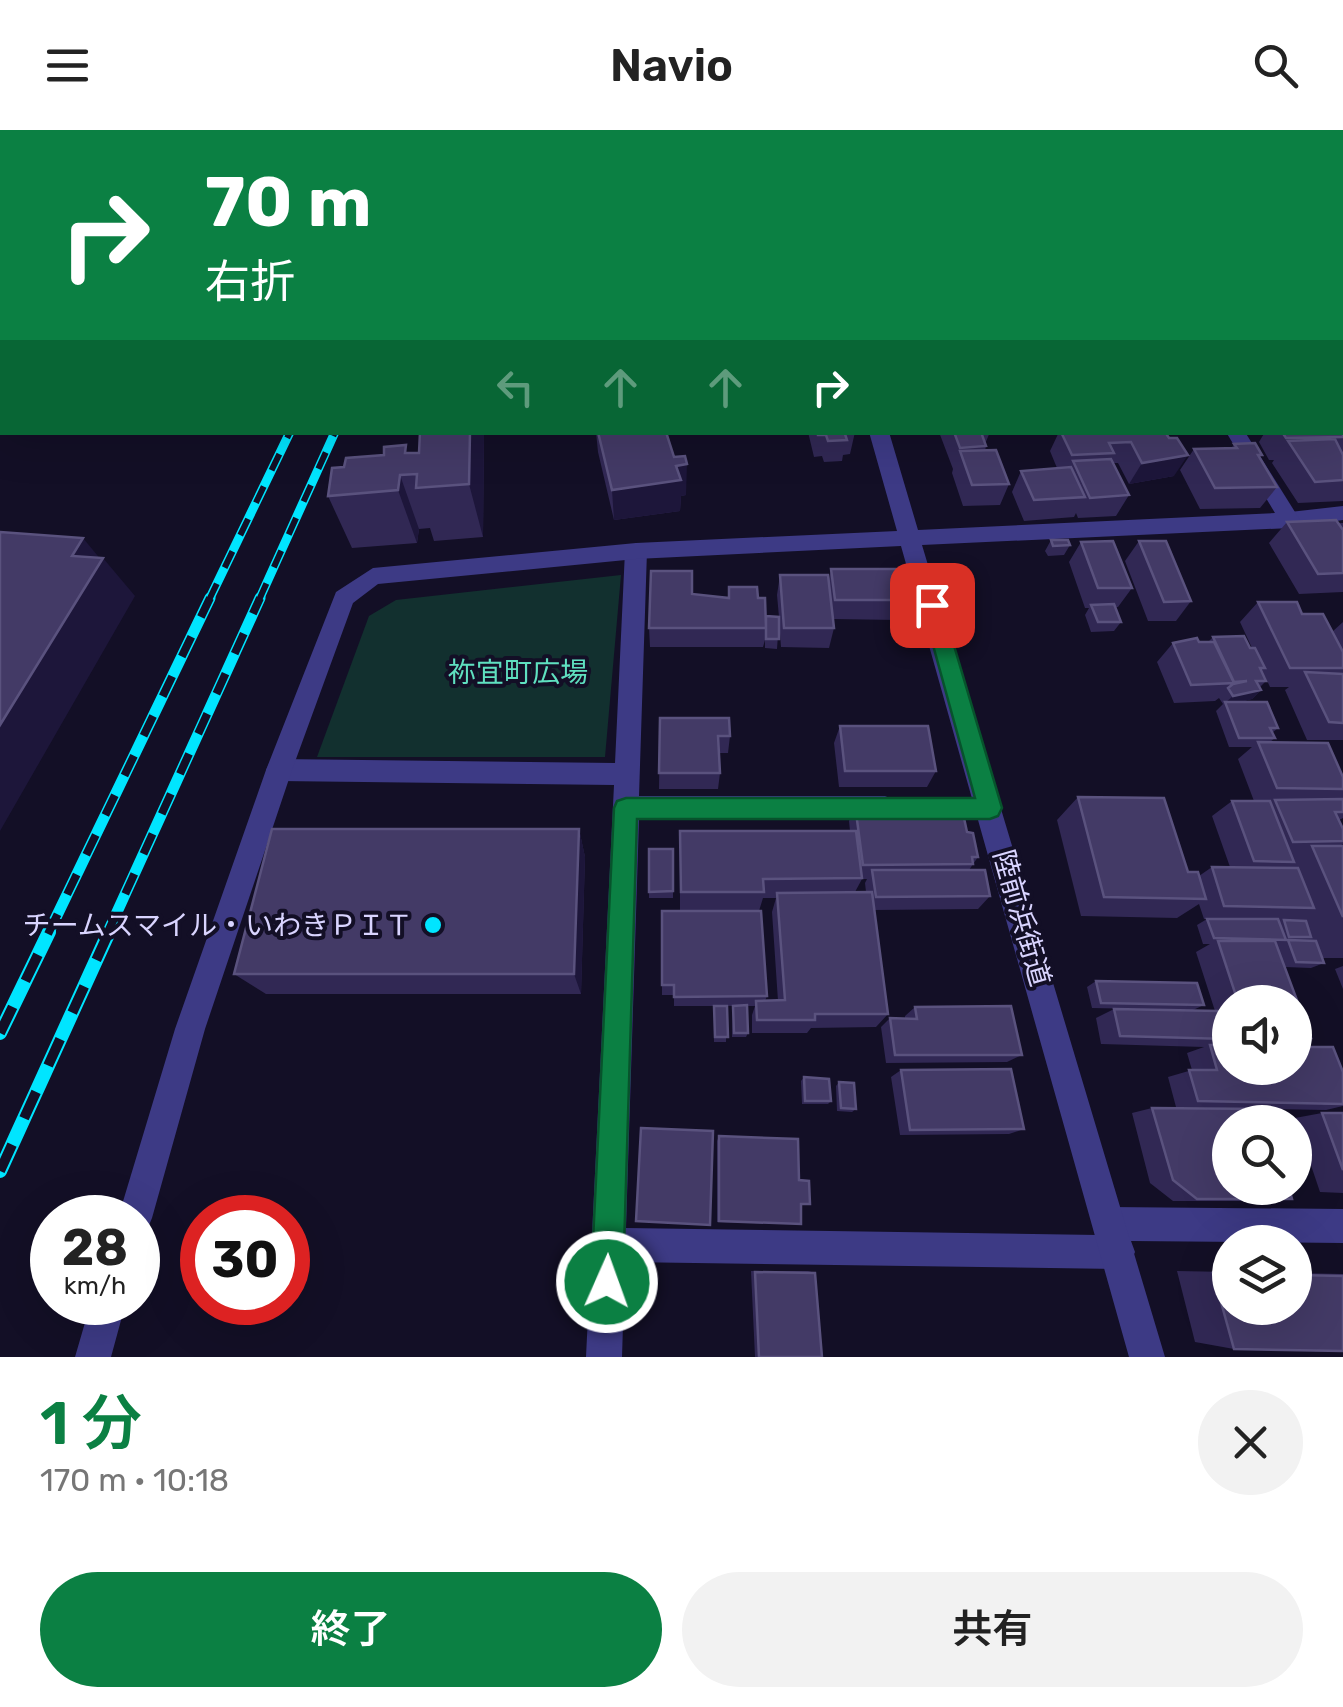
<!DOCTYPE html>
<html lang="ja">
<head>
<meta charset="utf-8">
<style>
	body { margin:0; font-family:Rubik,"Noto Sans JP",sans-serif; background:#f2f2f2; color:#222; height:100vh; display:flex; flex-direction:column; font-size:38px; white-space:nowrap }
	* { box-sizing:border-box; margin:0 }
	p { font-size:32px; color:#767676 }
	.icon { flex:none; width:55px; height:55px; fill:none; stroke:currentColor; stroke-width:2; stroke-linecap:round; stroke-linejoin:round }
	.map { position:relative; height:1227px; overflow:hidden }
	.drawer { display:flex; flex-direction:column; background:#fff; flex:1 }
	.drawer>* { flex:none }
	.banner { position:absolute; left:0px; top:0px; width:1345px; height:305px; box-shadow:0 10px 40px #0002; background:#0b8043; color:#fff; overflow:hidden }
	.controls { position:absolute; left:1212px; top:855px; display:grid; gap:20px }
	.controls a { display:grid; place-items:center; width:100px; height:100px; border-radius:50%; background:#fff; box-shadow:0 10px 40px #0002; font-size:50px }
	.speed { position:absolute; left:30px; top:1065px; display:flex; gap:20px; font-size:50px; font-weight:700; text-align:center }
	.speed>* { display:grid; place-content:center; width:130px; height:130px; border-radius:50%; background:#fff; box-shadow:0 10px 40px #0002; line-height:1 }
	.speed small { font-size:25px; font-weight:400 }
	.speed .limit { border:15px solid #d22; background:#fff; color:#111 }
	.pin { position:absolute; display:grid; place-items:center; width:85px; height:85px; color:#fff; margin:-42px; border-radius:20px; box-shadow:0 5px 15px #0006 }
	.me { position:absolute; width:110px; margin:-55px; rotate:2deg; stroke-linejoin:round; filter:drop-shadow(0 0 8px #0008) }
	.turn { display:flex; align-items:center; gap:35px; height:210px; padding:0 40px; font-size:45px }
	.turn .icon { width:130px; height:130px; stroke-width:2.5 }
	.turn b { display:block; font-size:70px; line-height:85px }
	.lanes { display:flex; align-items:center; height:95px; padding:0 40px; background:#0003; justify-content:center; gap:50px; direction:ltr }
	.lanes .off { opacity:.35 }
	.round { display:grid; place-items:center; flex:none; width:105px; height:105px; border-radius:52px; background:#f2f2f2 }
	.summary { display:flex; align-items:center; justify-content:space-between; height:170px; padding:0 40px }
	h1 { font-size:60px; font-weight:600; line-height:75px; color:#0b8043 }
	.button { display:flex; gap:20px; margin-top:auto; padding:20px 40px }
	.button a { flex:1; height:115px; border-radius:60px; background:#0b8043; color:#fff; font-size:40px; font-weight:600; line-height:115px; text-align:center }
	.button a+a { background:#f2f2f2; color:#222 }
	header { display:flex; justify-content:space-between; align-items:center; height:130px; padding:0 40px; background:#fff; font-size:45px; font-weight:600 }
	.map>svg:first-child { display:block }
</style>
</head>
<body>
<header><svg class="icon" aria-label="menu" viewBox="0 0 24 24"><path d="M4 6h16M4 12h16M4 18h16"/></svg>Navio<svg class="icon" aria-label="search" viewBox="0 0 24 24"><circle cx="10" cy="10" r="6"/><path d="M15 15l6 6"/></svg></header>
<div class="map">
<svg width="1343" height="1227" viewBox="0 0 1343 1227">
	<rect width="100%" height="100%" fill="#130f26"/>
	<path fill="#12302f" d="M621,445L605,627H317L369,486L396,470Z"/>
	<path fill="#0c2248" d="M704,0H1127L700,2Z"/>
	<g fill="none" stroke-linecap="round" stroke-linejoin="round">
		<path stroke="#2fb8b0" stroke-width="4" stroke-dasharray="2.5 5" stroke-linecap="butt" d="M313,2L323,0
			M435,2L448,0"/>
		<path fill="#3d3a85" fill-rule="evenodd" d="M1343,376V390L1290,398L1280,390L1290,382Z
			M636,413L647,421L639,666H885L894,670L898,678L894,686L885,690H639L626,1098L1098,1105L1093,1094L1098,1082L1110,1077L1343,1079V1113L1131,1111L1135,1122L1130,1134L1118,1139L625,1132L622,1227H586L614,655L279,651L270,648L266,640L270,632L279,629L615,633L625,421Z"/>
		<path fill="#3d3a85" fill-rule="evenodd" d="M779,0H793V2H779Z
			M869,302H889L918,400L1275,383L1226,302H1245L1300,390L1290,398L922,415L1165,1227H1129L901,416L636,429L378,454L353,473L292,640L205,899L152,1088L147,1100L138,1104V1088H118L175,899L266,640L336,462L373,438L636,413L897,401Z
			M91,1172H126L111,1227H75Z"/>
		<g stroke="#00e5ff" stroke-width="9">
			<path id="rail-far2" d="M209,470L290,302
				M259,470L335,302"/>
		</g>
		<g stroke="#00e5ff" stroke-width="11">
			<path id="rail-far1" d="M48,804L210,468
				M107,804L260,468"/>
		</g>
		<g stroke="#00e5ff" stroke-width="14">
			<path id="rail" d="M0,903L49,802
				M0,1041L109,802"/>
		</g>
		<use href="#rail-far2" stroke="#130f26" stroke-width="6" stroke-dasharray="18" stroke-linecap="butt"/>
		<use href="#rail-far1" stroke="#130f26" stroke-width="8" stroke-dasharray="22" stroke-linecap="butt"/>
		<use href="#rail" stroke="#130f26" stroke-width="10" stroke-dasharray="29" stroke-linecap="butt"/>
	</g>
	<path fill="#312854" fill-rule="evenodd" d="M1256,0H1343L1342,94V2H1254Z
		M1343,220V371L1298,373L1272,333L1274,330H1269L1259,312L1265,302H1342Z
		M484,302L483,407L434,411L430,398L419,399L417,413L352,418L328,366L344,337L408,323H419Z
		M596,302H666L686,365L681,366L680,381L614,390L598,322Z
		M808,302H855L850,324L843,325L842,331L824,332L822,326L814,327Z
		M939,302H990L985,314L986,316L985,321L1009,354L1000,375L963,376L952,343L953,339Z
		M1059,302H1165L1174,346L1129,354L1118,333H1113L1129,365L1116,386L1078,388L1076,383L1074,387L1024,391L1012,362L1021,341L1057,338L1050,321Z
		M1234,314L1262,325L1259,327L1277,357L1260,378L1200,379L1180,340L1194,319H1231Z
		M1287,392L1343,393V462L1299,464L1269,413Z
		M1051,410L1070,415L1064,425L1048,426L1045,421Z
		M1139,411L1191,471L1176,491H1148L1125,431Z
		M1081,412L1132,458L1118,477H1116L1121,492L1114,501L1091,502L1085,485L1089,478H1085L1069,432Z
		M831,439L905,470L898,490L833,489L834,498L829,518L781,517L779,490L777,519L765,518V510L763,517H650L649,498L692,464L728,467L729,457L758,468L766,489L779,487L777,465L780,445L829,450Z
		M1258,472L1302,484L1332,502L1343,492V610H1307L1285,560L1289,557H1270L1262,540L1266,551L1260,557L1261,560L1252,569L1238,572L1278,598L1272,603L1275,608L1270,612L1343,647V688L1339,690L1343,699V714L1340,716H1343V828H1322L1324,833L1311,838L1285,837L1311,908L1295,913V872H1230V915H1225L1224,910L1210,915L1343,942V976L1326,980L1176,977L1168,947L1192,940L1187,923L1204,917L1101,914L1096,888L1114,879L1215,881L1196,822L1210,814H1203L1197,795L1207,789H1204L1199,774L1177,788L1081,786L1057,690L1078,667L1188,742L1199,746L1212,737H1230L1212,686L1232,671H1254L1238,629L1252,617H1229L1216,581L1223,574L1219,568L1215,571L1174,573L1157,532L1173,513L1208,512L1213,507L1252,518L1240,492Z
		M660,588L730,606L728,623H719L720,643L718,659H659Z
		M840,596L936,641L927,657H839L834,613Z
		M855,675L967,702L978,727L969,740L990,766L978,779L874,780L888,884L876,897L811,898L807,903H752V885L755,876H747L748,903L746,907H732L733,876H727L726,912H714V876H721H674V865H662V781H680V701H850L849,691ZM862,749H867L865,753L866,762H855ZM763,768H776L772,782L778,871H765L767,866L759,781Z
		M579,699L585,727L581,864H266L234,844Z
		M649,719H673V768H649Z
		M1343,836V859L1335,839Z
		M1096,851L1204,875L1193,880L1092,878L1087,857Z
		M915,877L1022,925L1007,932L886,933L881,897L890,888H905V886Z
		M901,940L1024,999L1009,1004L900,1005L891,947Z
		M804,947L831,971L828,974H802L801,951Z
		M839,952L856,979L852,982L837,981L836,956Z
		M1152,978L1292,1069L1264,1071H1173L1150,1053L1132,983Z
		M1322,983H1343V1063L1320,1062L1295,988Z
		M719,1006L799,1050L810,1074L801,1075V1094L717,1092V1011Z
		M751,1141H808L815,1143L822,1227H755Z
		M1177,1141L1230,1142V1178H1295V1143L1343,1144V1221L1234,1219L1195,1212Z"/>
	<path fill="#1d163a" d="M470,302H484L483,407L469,354Z
		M1188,325L1174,346L1129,354L1142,333Z
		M687,334L686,365L681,366L680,381L614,390L612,360L676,336Z
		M400,345L419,399L417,413L398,360Z
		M83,408L102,431L103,428L135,466L0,701V595L72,426Z
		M1261,560L1252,569L1226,575L1225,573L1233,566Z
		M579,699L585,727L581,864L574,844Z"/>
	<path fill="#433a66" stroke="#5a527e" stroke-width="2.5" d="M1261,0H1281L1284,2H1263Z
		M1310,0H1331L1334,2H1314Z
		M1343,281V307L1286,308L1282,302H1342Z
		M420,302H470L469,354L416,358L417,344L400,345L398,360L328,366L332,338L344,337L346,328L384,325V317L406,315L405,323H419Z
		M598,302H666L674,327L685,326L687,334L676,336L681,350L612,360Z
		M818,302H855V303L845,304L847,310L828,311L826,305H818Z
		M954,302H981L986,316L960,318Z
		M1061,302H1165L1169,308H1177L1188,325L1142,333L1131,312L1109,313L1114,323L1072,325Z
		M1335,309L1343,325V350L1315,352L1288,311Z
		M1255,313L1262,325H1258L1277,357L1215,358L1194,319L1237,318L1234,314Z
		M996,320L1009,354L972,355L960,321Z
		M1111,329L1129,365L1090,368L1073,331Z
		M1071,337L1085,367L1034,370L1021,341Z
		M1336,390L1343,400V443L1318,444L1287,392Z
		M0,402L83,408L72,426L103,428L0,595Z
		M1051,410H1068L1070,415L1053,416Z
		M1113,411L1132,458H1098L1081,412Z
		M1139,411H1166L1191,471L1164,472Z
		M831,439H899L905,470H835Z
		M651,441H692V464L729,468V457H757L758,468H765L766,498H649Z
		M780,445H828L834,498H784Z
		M1258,472H1297L1302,484H1323L1343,522V538H1290Z
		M1114,474L1121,492H1098L1091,475Z
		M766,486L779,487V509H766Z
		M1244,506L1250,518H1255L1265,538H1260L1266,551H1256L1261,560L1233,566L1228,558L1233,554L1247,551L1234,552L1213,507Z
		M1197,508L1199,512H1214L1234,553L1191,555L1173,513Z
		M1305,542L1343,544V593L1329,592Z
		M1225,572H1267L1278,598H1270L1275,608H1239Z
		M660,588H729L730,606H718L720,643H659Z
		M840,596H928L936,641H845Z
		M1258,612L1328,613L1343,647V659L1277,658Z
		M1078,667L1164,668L1188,742H1198L1206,769L1104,767Z
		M1343,669V682H1335L1343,699V711L1293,712L1275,670Z
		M1232,671H1270L1294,732L1254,731Z
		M961,674L967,702L973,703L978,727H972L973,734L863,735L855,675Z
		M272,699H579L574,844H234Z
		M680,701H856L862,748L763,749L764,762H681Z
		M1312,716H1343V787Z
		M649,719H673V761L649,762Z
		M1212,737L1298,738L1314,778L1224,776Z
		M872,740H985L990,766L876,767Z
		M872,762L888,884H815V890H757L756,871L785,870L777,763Z
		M662,781H761L767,866L674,867V855H662Z
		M1207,789H1278L1286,810L1214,808Z
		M1284,790L1306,791L1311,807H1289Z
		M1288,810L1316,811L1324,833L1296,832Z
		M1218,811H1275L1311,908L1295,907V872H1238Z
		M1096,851L1197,853L1204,875L1101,873Z
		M747,875L748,903H734L733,876Z
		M714,876H727L728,907H715Z
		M1011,876L1022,925H895L890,888L917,889L915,877Z
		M1114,879L1218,881L1227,909L1120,906Z
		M1210,915H1230V938H1295V917H1333L1343,942V974L1198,971L1189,940H1217Z
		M1011,939L1024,999L910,1000L901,940Z
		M804,947L829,949L831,971H805Z
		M839,952L854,953L856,979L841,978Z
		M1152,978L1263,979L1268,992H1230V1058H1289L1292,1069H1197L1173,1050Z
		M1322,983H1343V1040Z
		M641,998L713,1001L710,1095L636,1091Z
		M719,1006L798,1009L799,1050L809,1051L810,1074H801V1094L719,1091Z
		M755,1142L815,1143L822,1227H759Z
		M1213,1143L1230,1144V1178H1295V1145L1343,1146V1221L1234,1219Z"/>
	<path fill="#0b8043" stroke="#07532c" stroke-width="2.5" d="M932,467L942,475L1002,678L998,686L990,689H637L623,1152L618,1163L607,1168L596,1163L591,1152L614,678L617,671L626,668H975L922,475Z"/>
	<circle fill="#00e5ff" stroke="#130f26" stroke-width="4" cx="433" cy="795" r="10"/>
	<g text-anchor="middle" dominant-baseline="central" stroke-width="8" stroke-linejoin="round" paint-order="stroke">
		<g font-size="28" fill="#5fe0c0" stroke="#130f26">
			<text x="518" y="542">祢宜町広場</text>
		</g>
		<g font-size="28" fill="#d9d4ff" stroke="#130f26">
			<text transform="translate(1022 788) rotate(74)">陸前浜街道</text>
		</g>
		<g font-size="28" fill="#d9d4ff" stroke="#130f26" text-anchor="end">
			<text x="413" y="795">チームスマイル・いわきＰＩＴ</text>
		</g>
	</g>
</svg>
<div class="controls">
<a><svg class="icon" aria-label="sound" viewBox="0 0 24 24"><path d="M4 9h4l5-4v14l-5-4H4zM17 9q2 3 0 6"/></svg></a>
<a><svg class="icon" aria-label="search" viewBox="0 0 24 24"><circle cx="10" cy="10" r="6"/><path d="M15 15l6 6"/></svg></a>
<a><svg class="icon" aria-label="layers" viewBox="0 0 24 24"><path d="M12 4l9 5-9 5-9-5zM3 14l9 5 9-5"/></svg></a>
</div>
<div class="speed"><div>28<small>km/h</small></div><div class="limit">30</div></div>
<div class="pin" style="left:932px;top:475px;background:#d93025"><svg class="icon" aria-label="arrive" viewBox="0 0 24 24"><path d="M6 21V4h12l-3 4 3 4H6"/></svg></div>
<svg class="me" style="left:607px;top:1152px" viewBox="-20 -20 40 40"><circle r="17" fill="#0b8043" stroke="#fff" stroke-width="3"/><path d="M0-11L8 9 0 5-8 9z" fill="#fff"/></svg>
<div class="banner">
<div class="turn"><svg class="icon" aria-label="right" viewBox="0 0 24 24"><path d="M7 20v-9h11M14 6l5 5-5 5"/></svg><div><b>70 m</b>右折</div></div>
<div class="lanes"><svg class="icon off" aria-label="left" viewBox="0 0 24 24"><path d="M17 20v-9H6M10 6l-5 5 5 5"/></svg><svg class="icon off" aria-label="ahead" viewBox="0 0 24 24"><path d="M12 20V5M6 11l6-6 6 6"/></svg><svg class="icon off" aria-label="ahead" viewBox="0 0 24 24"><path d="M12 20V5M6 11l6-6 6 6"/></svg><svg class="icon" aria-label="right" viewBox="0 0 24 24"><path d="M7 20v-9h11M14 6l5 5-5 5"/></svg></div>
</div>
</div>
<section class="drawer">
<div class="summary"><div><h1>1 分</h1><p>170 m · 10:18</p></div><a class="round"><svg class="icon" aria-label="close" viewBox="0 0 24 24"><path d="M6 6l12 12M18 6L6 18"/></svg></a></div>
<div class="button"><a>終了</a><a>共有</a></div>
</section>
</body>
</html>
